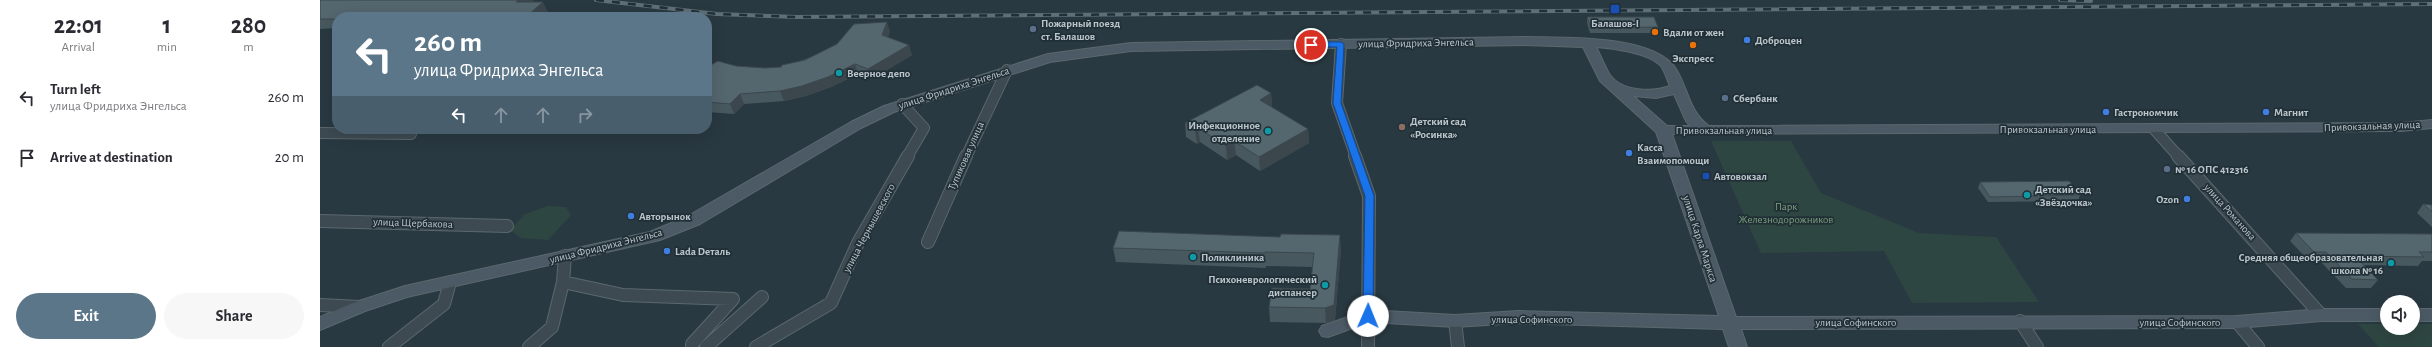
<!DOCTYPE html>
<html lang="en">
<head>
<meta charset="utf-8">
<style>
	body { margin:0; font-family:"Alegreya Sans",sans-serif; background:#f7f7f7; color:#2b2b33; height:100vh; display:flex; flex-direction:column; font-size:15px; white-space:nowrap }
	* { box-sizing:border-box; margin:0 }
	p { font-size:13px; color:#7c7c81 }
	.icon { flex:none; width:22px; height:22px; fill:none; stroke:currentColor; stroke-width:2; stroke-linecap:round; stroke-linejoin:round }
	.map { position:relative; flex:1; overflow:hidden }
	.details { display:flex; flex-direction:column; background:#fff; width:320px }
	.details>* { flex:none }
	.banner { position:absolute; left:12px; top:12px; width:380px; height:122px; border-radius:16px; box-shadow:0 4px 16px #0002; background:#5c7689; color:#fff; overflow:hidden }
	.buttons { position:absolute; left:2060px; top:295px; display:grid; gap:8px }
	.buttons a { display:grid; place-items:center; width:40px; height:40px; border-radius:50%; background:#fff; box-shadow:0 4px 16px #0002; font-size:20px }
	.pin { position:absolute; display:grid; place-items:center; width:34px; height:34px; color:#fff; margin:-17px; border:2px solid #fff; border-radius:50%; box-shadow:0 1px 4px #0007 }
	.me { position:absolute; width:44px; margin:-22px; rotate:1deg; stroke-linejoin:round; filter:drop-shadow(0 0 3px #0008) }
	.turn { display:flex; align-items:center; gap:14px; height:84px; padding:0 16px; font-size:18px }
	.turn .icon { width:52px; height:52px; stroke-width:2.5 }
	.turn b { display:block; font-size:28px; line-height:34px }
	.lanes { display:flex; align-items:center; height:38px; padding:0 16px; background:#0003; justify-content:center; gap:20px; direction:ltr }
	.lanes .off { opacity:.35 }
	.eta { display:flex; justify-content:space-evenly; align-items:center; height:68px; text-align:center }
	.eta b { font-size:24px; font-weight:600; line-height:28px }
	.button { display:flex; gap:8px; margin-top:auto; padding:8px 16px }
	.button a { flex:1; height:46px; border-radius:24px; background:#5c7689; color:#fff; font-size:16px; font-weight:600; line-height:46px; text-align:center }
	.button a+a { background:#f7f7f7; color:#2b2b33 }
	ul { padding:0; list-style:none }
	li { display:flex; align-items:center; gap:12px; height:60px; padding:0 16px }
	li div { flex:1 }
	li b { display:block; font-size:15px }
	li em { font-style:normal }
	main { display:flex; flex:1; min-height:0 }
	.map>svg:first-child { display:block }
</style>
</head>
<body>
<main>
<section class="details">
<div class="eta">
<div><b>22:01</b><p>Arrival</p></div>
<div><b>1</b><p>min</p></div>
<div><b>280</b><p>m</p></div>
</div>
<ul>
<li><svg class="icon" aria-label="left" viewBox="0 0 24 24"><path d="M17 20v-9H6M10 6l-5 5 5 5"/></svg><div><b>Turn left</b><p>улица Фридриха Энгельса</p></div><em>260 m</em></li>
<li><svg class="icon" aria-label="arrive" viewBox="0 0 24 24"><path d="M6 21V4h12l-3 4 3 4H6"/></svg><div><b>Arrive at destination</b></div><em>20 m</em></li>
</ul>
<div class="button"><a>Exit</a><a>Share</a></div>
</section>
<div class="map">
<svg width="2112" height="347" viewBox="0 0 2112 347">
	<rect width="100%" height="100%" fill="#293941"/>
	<path fill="#2e4641" d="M1391,141H1471L1501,193L1599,233L1676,237L1719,302L1592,303L1564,251L1441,253Z
		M228,206L246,207L251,215L228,240L201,238L190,230L205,214Z
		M2038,324H2067V328H2093V324H2112V347H2059Z"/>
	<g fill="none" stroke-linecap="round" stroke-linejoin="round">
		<g stroke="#5b686e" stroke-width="12">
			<path id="street-far1" d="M1021,44L1017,103L1036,157
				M582,104L604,128L587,157
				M1834,129L1859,157
				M0,133L91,134
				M646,157L687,70"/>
		</g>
		<g stroke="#5b686e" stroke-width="14">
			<path id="street" d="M1035,156L1049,196L1048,347
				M1858,156L2001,315
				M0,221L187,226
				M608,242L646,156
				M245,256L243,282L303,295L413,299L372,344V347
				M0,305L39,307
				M1135,321L1138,347
				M1700,321L1717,347
				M1917,322L1938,347
				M69,347L124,304L130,282
				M209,347L232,327L243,282
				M386,347L442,297
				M436,347L511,303L538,243L588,156"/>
		</g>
		<g stroke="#5b686e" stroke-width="2">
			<path id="secondary" d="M1205,37C1243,38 1334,34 1356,69C1368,88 1369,112 1389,126L2081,123L2112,120V128L2081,131L1352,134L1416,317L1917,316L2001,309H2067V321H2001L1917,328L1421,329L1427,347H1409L1403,329L1198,323L1135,327L1049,322L1008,337L1002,336L999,331L1002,326L1048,310L1135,315L1198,311L1399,316L1336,132L1280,81L1263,47L1205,45L811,51L730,62L574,112L541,128L380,224L340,240L87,297L45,311L0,330V317L33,303L85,286L330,232L368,216L531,122L564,106L728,54L811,43ZM1276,47C1293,48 1329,53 1341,66C1345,72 1347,79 1350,86C1333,92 1302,92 1290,75C1285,67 1281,56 1276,47ZM1354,94L1366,121L1370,126H1347L1313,96L1336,98Z
				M2093,309H2112V321H2093Z"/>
		</g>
		<use href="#street-far1" stroke="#3d4a51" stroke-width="10"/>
		<use href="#street" stroke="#3d4a51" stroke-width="12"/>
		<use href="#secondary" fill="#4b5a64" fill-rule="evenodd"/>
		<g stroke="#5f6f78" stroke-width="4">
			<path id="rail" d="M276,0L397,14L477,17L2112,4
				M1740,0L1771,1"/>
		</g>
		<use href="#rail" stroke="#212f36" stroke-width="2.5" stroke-dasharray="8" stroke-linecap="butt"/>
	</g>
	<path fill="#48585f" d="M0,0L213,1V2L228,12L222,17H17V28L0,29Z
		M1267,17L1338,27L1337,33H1270L1267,23Z
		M570,31L568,37L592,55L552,79L538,74L511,87L486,96L464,101L424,104L414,114L387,112V67L416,66L445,68L461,67Z
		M951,93L952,107L988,129L989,143L940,171L916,155L907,160L880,142L877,144L866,137L865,123Z
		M1660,182L1760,195L1758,201L1668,202L1658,188Z
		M2103,204L2112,205V227L2097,213Z
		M1976,233L2112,234V261H2102L2098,266L2044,265L2058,280L2051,288H2026L2000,261H1989L1970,241Z
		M793,248L1021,249L1015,320L1006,323L950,322L949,307L990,289L993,267L946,266V268L796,262Z"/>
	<path fill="#3b474d" d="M198,0H213V1L201,12L196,2Z
		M223,2L228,12L222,17H207V16Z
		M567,22L570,31L565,45L562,35Z
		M589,45L592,55L552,79L548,69Z
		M535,64L538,74L511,87L486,96L464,101L460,91Z
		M951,93L952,107L940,100Z
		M420,94L424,104L414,114L410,104Z
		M878,128L880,142L877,144L875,130Z
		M988,129L989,143L940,171L939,157Z
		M914,141L916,155L907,160L906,146Z
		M1020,235L1021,249L1015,320L1006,323L1005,308Z"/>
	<path fill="#54666e" stroke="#3b474d" d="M0,0H198L196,2H223L207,16L17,17V19H0Z
		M1267,17H1334L1338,27L1271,28Z
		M567,22L562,35L589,45L548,69L535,64L508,77L482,86L460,91L420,94L410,104L387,102V67L398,61L416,66L445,68L461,67L462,65L485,60L517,44L534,24Z
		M937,85L951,93L940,100L988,129L939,157L914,141L906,146L878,128L875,130L865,123Z
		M1749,181L1760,195L1670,197L1660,182Z
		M2103,204L2112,205V212Z
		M799,231L960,237L961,234L1020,235L1014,305L1005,308L949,307L952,288L990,289L994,253L945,252V253L793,248Z
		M1976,233L2112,234V252H2099L2104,257L2035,256L2058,280L2032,279L2006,252H1994Z"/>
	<path fill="#1a73e8" stroke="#114b97" d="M1021,42L1024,44L1021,103L1054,196L1053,316L1048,320L1043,316L1045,196L1013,103L1017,47H991L987,45L991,42Z"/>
	<g fill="#1a4fb4" stroke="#212f36" stroke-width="1.5">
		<rect x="1290" y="4" width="10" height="10" rx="2"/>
		<rect x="1382" y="172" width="8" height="8" rx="2"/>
	</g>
	<g fill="#5c6f8a" stroke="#212f36" stroke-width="1.5">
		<circle cx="713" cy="29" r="4"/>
		<circle cx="1405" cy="98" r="4"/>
		<circle cx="1847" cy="169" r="4"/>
	</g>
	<g fill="#e8710a" stroke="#212f36" stroke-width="1.5">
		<circle cx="1335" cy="32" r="4"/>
		<circle cx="1373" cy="45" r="4"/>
	</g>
	<g fill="#3f7fe0" stroke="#212f36" stroke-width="1.5">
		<circle cx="1427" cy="40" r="4"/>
		<circle cx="1786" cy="112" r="4"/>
		<circle cx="1946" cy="112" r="4"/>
		<circle cx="1309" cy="153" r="4"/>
		<circle cx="1867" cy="199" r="4"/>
		<circle cx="311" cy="216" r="4"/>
		<circle cx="347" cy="251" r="4"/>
	</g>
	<g fill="#0f9aa8" stroke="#212f36" stroke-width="1.5">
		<circle cx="519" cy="73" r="4"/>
		<circle cx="948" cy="131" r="4"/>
		<circle cx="1707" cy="195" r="4"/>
		<circle cx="873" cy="257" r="4"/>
		<circle cx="2071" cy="263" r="4"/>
		<circle cx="1005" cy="285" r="4"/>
	</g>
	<circle fill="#8d6e63" stroke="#212f36" stroke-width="1.5" cx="1082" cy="127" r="4"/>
	<g text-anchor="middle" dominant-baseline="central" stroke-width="3.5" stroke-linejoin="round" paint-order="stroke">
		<g font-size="11" font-weight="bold" fill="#bac5cb" stroke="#212f36" text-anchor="start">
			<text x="721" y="23">Пожарный поезд<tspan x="721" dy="13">ст. Балашов</tspan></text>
			<text x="1295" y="23" text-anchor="middle">Балашов-I</text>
			<text x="1343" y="32">Вдали от жен</text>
			<text x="1435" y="40">Доброцен</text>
			<text x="1373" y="58" text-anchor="middle">Экспресс</text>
			<text x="527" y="73">Веерное депо</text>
			<text x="1413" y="98">Сбербанк</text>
			<text x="1794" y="112">Гастрономчик</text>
			<text x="1954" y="112">Магнит</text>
			<text x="1090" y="121">Детский сад<tspan x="1090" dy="13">«Росинка»</tspan></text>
			<text x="940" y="125" text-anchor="end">Инфекционное<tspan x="940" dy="13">отделение</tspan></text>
			<text x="1317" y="147">Касса<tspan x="1317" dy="13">Взаимопомощи</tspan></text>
			<text x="1855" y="169">№ 16 ОПС 412316</text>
			<text x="1394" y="176">Автовокзал</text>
			<text x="1715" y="189">Детский сад<tspan x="1715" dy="13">«Звёздочка»</tspan></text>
			<text x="1859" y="199" text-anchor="end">Ozon</text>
			<text x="319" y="216">Авторынок</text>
			<text x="355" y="251">Lada Dеталь</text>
			<text x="881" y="257">Поликлиника</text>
			<text x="2063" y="257" text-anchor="end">Средняя общеобразовательная<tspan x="2063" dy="13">школа № 16</tspan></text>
			<text x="997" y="279" text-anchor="end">Психоневрологический<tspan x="997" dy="13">диспансер</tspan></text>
		</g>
		<g font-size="11" fill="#bac5cb" stroke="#212f36">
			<text transform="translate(1096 43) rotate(-1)">улица Фридриха Энгельса</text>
			<text transform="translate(634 88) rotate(-18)">улица Фридриха Энгельса</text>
			<text transform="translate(2052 126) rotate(-2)">Привокзальная улица</text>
			<text x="1728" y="129">Привокзальная улица</text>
			<text x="1404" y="130">Привокзальная улица</text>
			<text transform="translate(646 156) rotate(-66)">Тупиковая улица</text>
			<text transform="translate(1910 212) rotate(48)">улица Романова</text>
			<text transform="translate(93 223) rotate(2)">улица Щербакова</text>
			<text transform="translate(549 228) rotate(-62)">улица Чернышевского</text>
			<text transform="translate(1380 239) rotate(72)">улица Карла Маркса</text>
			<text transform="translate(286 246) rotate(-14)">улица Фридриха Энгельса</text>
			<text x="1212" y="319">улица Софинского</text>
			<text x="1536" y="322">улица Софинского</text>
			<text x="1860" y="322">улица Софинского</text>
		</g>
		<g font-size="11" fill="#7a9f7a" stroke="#212f36">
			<text x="1466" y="206">Парк<tspan x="1466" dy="13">Железнодорожников</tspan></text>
		</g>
	</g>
</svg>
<div class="buttons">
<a><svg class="icon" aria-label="sound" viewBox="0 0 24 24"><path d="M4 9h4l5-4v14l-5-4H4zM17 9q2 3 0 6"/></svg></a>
</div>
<div class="pin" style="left:991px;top:45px;background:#d93025"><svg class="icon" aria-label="arrive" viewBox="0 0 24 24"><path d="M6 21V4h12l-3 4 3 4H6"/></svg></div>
<svg class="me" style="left:1048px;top:316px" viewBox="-20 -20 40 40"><circle r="19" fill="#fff"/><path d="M0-13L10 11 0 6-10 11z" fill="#1a73e8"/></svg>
<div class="banner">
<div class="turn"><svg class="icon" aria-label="left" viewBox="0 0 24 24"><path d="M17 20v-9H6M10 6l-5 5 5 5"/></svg><div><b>260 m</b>улица Фридриха Энгельса</div></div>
<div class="lanes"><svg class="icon" aria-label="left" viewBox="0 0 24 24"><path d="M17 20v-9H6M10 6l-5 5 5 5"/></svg><svg class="icon off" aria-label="ahead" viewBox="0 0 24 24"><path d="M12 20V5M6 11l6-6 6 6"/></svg><svg class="icon off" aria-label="ahead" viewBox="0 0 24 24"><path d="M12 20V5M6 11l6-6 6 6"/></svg><svg class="icon off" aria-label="right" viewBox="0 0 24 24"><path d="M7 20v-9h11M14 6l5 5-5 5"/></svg></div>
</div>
</div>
</main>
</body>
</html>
